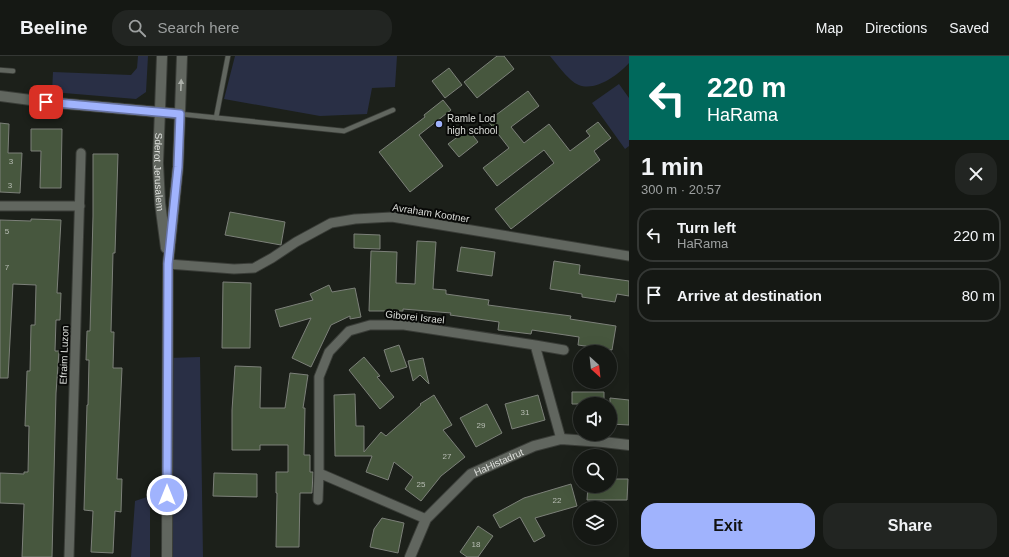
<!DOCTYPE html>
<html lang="en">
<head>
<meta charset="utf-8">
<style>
	body { margin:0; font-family:Arial,sans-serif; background:#222522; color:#f1f3f6; height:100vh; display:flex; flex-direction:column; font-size:15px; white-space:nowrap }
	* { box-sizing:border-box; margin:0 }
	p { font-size:13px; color:#9da0a0 }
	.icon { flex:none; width:22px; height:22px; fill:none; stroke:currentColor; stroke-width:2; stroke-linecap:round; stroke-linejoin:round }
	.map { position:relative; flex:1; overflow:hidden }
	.details { display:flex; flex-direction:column; background:#151814; width:380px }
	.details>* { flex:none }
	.hud { background:#00695c; color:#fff; overflow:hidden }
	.needle { width:26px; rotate:153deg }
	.tools { position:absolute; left:573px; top:289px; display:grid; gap:8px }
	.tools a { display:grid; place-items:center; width:44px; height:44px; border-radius:50%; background:#151814; box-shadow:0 4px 16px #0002,0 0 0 1px #343734; font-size:20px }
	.pin { position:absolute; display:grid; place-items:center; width:34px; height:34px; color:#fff; margin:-17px; border-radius:8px; box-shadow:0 2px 6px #0006 }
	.me { position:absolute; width:44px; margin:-22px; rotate:0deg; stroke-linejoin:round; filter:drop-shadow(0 0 3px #0008) }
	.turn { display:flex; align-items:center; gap:14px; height:84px; padding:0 12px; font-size:18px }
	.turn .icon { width:52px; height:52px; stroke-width:2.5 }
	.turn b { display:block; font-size:28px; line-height:34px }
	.round { display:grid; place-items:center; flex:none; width:42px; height:42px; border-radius:16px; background:#222522 }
	.summary { display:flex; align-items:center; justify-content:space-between; height:68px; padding:0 12px }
	h1 { font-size:24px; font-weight:700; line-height:30px }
	.button { display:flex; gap:8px; margin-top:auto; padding:8px 12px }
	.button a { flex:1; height:46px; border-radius:16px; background:#a0b3fd; color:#111; font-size:16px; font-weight:700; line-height:46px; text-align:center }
	.button a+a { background:#222522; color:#f1f3f6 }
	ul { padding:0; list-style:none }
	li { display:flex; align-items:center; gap:12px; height:54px; margin:0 8px 6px; padding:0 4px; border:2px solid #343734; border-radius:16px }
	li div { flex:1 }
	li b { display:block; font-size:15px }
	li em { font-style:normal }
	header { display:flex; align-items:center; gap:24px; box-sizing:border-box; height:56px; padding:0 20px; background:#151814; border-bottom:1px solid #343734 }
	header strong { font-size:19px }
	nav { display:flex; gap:22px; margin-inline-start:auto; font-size:14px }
	.search { width:280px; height:36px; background:#222522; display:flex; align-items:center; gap:10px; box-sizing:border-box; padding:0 14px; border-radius:16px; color:#9da0a0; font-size:15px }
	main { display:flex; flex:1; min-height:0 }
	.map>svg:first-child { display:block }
</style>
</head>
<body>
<header>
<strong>Beeline</strong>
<div class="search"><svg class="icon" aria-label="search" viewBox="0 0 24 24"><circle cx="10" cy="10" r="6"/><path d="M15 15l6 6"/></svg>Search here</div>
<nav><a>Map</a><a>Directions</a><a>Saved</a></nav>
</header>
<main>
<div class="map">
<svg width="629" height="501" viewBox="0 0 629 501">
	<rect width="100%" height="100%" fill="#1c201a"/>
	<path fill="#292f45" d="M138,0H148L146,36L136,43L52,36L53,16L131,19L137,12Z
		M235,0H397L395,31L372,32L367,58L320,60L224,43Z
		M550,0H629V7C616,21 589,41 571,24C563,17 557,8 550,0Z
		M619,28L629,42V90L625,93L592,47Z
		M200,301L203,501H170L168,302Z
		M150,440V501H131L135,445Z"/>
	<path fill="#47573e" stroke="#7c8079" d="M497,0H504L514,13L477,42L464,26Z
		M449,12L462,29L445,42L432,25Z
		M528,35L539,50L511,71L524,87L549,68L570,95L590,80L586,75L598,66L611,82L594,95L600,104L511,173L495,153L554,107L544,94L497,130L483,112L509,92L488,65Z
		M443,44L451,54L419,79L443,110L410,136L379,96L425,61L424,59Z
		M0,67L9,68L8,97H22L20,137L0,136Z
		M31,73H62L61,132H40L41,95H31Z
		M468,73L478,86L459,101L448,88Z
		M93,98H118L115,197H113L111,276H114L113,312H122L117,423H122L121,456L115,455L113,497L91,496L93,455L84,454L87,349H88L89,304H86L87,275H90L93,160Z
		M230,156L285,166L281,189L225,179Z
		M31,163L61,164L57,237H61L60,264H56L55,295H59L56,337L52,501H22L24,448L0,447V417L24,418V416H28L29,370H25L26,343L27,315H30L31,269H35L36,229L13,228L8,322H0V164L31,165Z
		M354,178L380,179V193L354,192Z
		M417,185L436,186L433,233L446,234V238L489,244L488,249L571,260L570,263L616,270L612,294L578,289L579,281L532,274L531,278L498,274L499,266L450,259L451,257L403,253V255H369L371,195L397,196L396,227L415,228Z
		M461,191L495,196L492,220L457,215Z
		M554,205L580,209L579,218L629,225V240L617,238L615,246L582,241V238L550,233Z
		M223,226L251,227L250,292H222Z
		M329,229L332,236L355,232L361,261L350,263V260L331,269L311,311L292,302L311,262L280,271L275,254L313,244L310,238Z
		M399,289L407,311L391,316L384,294Z
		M364,301L380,320L377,321L394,341L380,353L349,314Z
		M423,302L429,328L420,319L413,325L408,305Z
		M235,310L261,311L260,352H285L290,317L308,319L303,352H305L304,399H310V416H313L312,437H300L299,491H276L277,437H276V416H288V389H260V394H232V354Z
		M572,336H604V348H572Z
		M355,338L356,370H364V396L381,376L386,380L421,349L420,348L434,339L452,369L443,374L465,401L441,420L421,445L405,433L413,421L394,406L388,424L366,416L372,400H335L334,339Z
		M538,339L545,364L512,373L505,348Z
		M610,342L629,344V369L610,368Z
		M487,348L502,377L476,391L460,362Z
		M214,417L257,418V441L213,440Z
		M610,423H628L627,444H587L588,430H610Z
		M571,428L577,450L535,462L545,480L534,486L520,461L500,472L493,459L524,442Z
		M382,462L404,467L398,497L370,491L374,473Z
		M478,470L493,480L478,501H467L460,496Z"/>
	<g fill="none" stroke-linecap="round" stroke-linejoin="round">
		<g stroke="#3a3d38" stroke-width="6">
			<path id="service" d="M0,14L13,15
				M180,58L344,75L393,54
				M216,62L228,0"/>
		</g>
		<g stroke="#3a3d38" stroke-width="11">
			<path id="minor" d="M0,150H80
				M168,208L234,213L254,212L272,202L296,186L331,167L355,163L392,161L629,200
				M535,289L564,294
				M318,444L319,417
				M426,463L319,417V321L329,296L349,275L370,269H404L535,289L561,383
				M69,501L81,97"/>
		</g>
		<g stroke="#3a3d38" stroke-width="12">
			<g id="tertiary">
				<path d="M0,40L46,46L180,58"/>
				<path id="s1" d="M410,501L426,463L471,418L534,390L561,383L603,386L629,389"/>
			</g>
		</g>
		<g stroke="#3a3d38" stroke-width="12">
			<g id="secondary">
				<path id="s2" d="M162,0L158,107L160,147L166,192"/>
				<path d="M167,501L168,208L178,111L182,0"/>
			</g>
		</g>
		<use href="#service" stroke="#61665f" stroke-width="4.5"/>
		<use href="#minor" stroke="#61665f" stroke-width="9"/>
		<use href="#tertiary" stroke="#61665f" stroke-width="10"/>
		<use href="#secondary" stroke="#61665f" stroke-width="10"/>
	</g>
	<defs><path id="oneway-solid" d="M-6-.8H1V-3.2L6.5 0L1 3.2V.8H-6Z"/></defs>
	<use fill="#abafa9" href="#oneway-solid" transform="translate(181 29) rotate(-88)"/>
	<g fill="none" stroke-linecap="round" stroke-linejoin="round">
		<g stroke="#6874a4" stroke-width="10">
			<path id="route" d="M46,46L180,58L178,111L168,208L167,439"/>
		</g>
		<use href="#route" stroke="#a0b3fd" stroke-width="7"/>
	</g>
	<circle fill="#a0b3fd" stroke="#080907" stroke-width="1.5" cx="439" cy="68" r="4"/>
	<g text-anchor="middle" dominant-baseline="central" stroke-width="4" stroke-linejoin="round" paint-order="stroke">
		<g font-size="8" fill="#b8bdb4">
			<text x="11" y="105">3</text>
			<text x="10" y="129">3</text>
			<text x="7" y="175">5</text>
			<text x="7" y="211">7</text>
			<text x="525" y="356">31</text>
			<text x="481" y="369">29</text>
			<text x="447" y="400">27</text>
			<text x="421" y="428">25</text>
			<text x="557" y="444">22</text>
			<text x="476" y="488">18</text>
		</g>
		<g font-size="10" fill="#dddfdb" stroke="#080907" text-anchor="start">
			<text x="447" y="62">Ramle Lod<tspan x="447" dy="12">high school</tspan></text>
		</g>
		<g font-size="10" fill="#dddfdb" stroke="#080907">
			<text stroke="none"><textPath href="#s2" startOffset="116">Sderot Jerusalem</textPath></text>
			<text transform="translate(431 157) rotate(9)">Avraham Kootner</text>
			<text transform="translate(415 261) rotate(6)">Giborei Israel</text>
			<text transform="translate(64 299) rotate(-88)">Efraim Luzon</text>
			<text stroke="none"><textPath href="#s1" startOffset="135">HaHistadrut</textPath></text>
		</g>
	</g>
</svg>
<div class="tools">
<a><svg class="needle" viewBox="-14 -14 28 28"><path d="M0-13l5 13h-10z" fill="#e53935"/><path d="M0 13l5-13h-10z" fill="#9da0a0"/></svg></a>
<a><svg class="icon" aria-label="sound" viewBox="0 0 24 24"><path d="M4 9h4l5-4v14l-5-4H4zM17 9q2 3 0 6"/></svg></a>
<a><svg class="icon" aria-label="search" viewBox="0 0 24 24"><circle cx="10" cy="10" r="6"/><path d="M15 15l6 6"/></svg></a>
<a><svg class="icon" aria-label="layers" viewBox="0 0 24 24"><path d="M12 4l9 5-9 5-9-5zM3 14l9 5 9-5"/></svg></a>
</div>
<div class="pin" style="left:46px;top:46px;background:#d93025"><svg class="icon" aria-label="arrive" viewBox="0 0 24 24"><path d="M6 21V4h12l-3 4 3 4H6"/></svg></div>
<svg class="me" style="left:167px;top:439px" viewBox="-20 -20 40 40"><circle r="17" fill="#a0b3fd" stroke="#fff" stroke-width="3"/><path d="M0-11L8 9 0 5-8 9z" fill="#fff"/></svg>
</div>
<section class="details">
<div class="hud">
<div class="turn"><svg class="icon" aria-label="left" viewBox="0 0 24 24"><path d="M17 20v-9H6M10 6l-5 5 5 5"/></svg><div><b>220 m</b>HaRama</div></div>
</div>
<div class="summary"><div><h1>1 min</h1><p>300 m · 20:57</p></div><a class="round"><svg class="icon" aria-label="close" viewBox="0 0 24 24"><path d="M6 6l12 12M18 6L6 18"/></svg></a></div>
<ul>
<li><svg class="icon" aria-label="left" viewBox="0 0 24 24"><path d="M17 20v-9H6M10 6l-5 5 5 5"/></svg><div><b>Turn left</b><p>HaRama</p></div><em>220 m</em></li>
<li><svg class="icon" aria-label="arrive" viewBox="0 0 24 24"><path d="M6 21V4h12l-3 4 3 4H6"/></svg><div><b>Arrive at destination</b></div><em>80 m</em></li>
</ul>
<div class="button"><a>Exit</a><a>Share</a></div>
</section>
</main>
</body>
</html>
